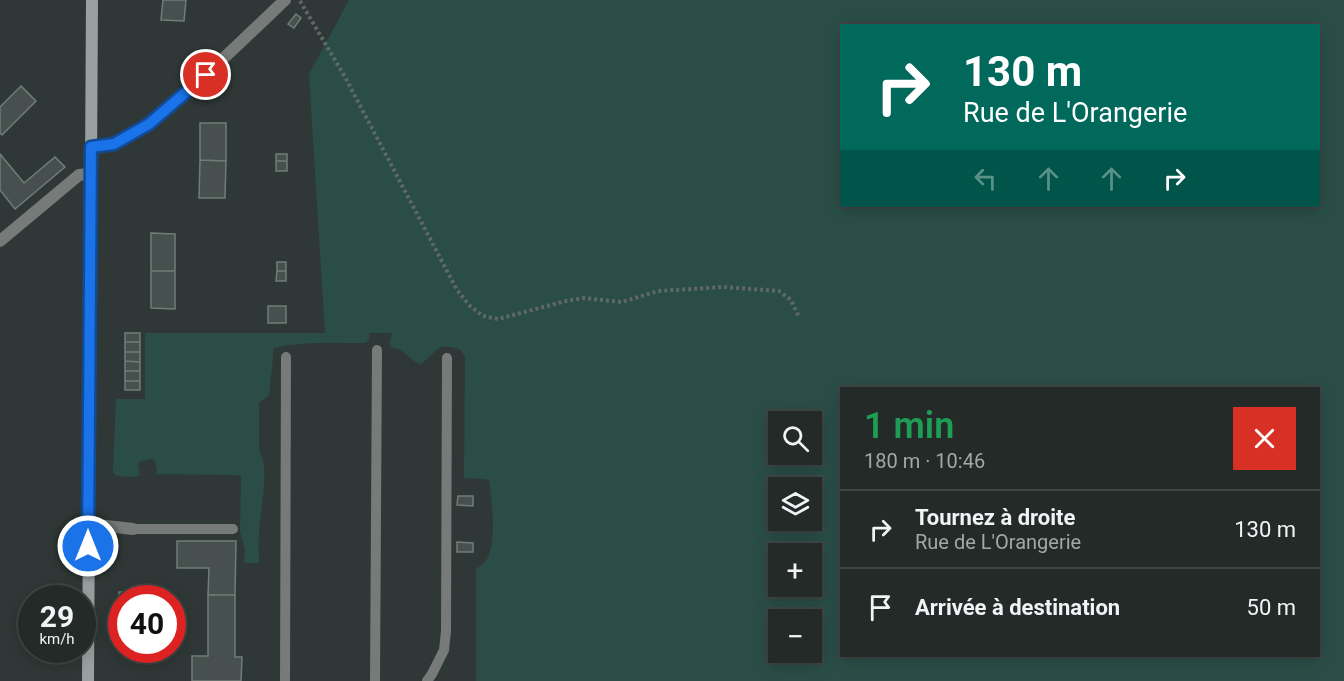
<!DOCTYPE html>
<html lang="fr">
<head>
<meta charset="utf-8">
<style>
	body { margin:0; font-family:Roboto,sans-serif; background:#2b3230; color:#f1f3f6; height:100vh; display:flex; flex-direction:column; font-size:22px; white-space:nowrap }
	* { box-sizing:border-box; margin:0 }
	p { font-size:20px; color:#a3a7a8 }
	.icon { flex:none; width:33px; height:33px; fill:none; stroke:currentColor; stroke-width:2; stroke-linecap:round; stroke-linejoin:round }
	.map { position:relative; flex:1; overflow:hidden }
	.details { position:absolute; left:840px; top:387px; width:480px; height:270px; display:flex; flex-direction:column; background:#232a28; border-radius:0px; box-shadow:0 3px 15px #0003,0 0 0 2px #404645 }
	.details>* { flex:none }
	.top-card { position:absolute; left:840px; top:24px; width:480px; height:183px; border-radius:0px; box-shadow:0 3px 15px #0003,0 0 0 2px #404645; background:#00695c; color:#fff; overflow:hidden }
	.tools { position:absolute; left:768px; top:411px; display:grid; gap:12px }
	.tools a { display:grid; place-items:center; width:54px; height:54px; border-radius:0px; background:#232a28; box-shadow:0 3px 15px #0003,0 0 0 2px #404645; font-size:30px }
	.speed { position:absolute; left:18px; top:585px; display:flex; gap:12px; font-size:30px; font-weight:700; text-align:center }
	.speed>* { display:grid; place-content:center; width:78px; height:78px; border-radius:50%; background:#232a28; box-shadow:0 3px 15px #0003,0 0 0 2px #404645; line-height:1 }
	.speed small { font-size:15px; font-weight:400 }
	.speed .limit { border:9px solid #d22; background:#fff; color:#111 }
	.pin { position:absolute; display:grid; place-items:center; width:51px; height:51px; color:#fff; margin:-26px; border:3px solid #fff; border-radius:50%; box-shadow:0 2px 6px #0007 }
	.me { position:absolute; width:66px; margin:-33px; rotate:0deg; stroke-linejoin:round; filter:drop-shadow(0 0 4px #0008) }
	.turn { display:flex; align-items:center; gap:21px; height:126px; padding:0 24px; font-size:27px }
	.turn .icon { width:78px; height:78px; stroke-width:2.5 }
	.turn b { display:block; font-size:42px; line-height:51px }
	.lanes { display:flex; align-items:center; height:57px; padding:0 24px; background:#0003; justify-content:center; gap:30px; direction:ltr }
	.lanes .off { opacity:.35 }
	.round { display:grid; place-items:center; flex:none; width:63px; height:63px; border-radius:0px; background:#2b3230 }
	.overview { display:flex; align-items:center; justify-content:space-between; height:102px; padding:0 24px }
	h1 { font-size:36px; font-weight:600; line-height:45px; color:#1e9e55 }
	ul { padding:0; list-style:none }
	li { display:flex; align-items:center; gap:18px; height:78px; padding:0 24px; border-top:2px solid #404645 }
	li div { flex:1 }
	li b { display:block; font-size:22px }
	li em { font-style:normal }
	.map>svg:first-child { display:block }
</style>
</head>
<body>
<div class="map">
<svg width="1344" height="681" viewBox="0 0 1344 681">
	<rect width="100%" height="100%" fill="#2f3836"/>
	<path fill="#2a4e47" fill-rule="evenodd" d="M349,0H1344V681H476V569C480,566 485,563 487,559C497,541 492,500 489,480L484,479L464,478L465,357L461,350C435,340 438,353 420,364C408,359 406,350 391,347L390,342L392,333H369V340L365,343C335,343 303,341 274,348L269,395L259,403V450C271,469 259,512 259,535C258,544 259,554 259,563H244L245,549L240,532L241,477L238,475L156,474L157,470L155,461L152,459L140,461L138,465L140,475L133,477L117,476L113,472L116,399H145V333H325L309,74ZM842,26H1318V206H842ZM842,388H1318V656H842ZM778,422H812V454H778ZM778,488H812V520H778ZM778,554H812V586H778ZM778,620H812V652H778Z"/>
	<path fill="#47504e" stroke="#717c79" stroke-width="1.5" d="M163,0H186L184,21L161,20Z
		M296,14L301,18L294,28L288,24Z
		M21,86L36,101L2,135L0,133V107Z
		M200,123H226V161L200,160Z
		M0,154L24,183L55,157L65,167L15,209L0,190Z
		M276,154H287V161H276Z
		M200,160L226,161L225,198H199Z
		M276,161H287V171H276Z
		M151,233L175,234V271H151Z
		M277,262H286V271H277Z
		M151,271H175V309L151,308Z
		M277,271H286V281H276Z
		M268,306H286V323H268Z
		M125,333H140V342H125Z
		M125,342H140V352H125Z
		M125,352H140V362L125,361Z
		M125,361L140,362V371H125Z
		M125,371H140V381H125Z
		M125,381H140V390H125Z
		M458,496H473V506L457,505Z
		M177,541H236L235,595H208L209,568H177Z
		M457,542L473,543V552H457Z
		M119,592H147V598H122V605H119Z
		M208,595H235V657H242L241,681H192V656H208Z"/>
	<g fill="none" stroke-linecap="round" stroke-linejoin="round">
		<path stroke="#606866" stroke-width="4" stroke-dasharray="3 3" stroke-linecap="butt" d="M300,1L345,77L457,290L470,306L483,316L498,319L566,301L583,298L622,302L658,291L724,287L779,291L791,300L799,317"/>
		<path stroke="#767a79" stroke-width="10" d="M133,529H233
			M285,681L286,357
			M375,681L377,350
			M427,681L432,674L444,650L446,631L447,358"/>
		<path stroke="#767a79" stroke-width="12" d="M91,147L114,144L149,124L206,75L285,0
			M0,241L79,175L90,174
			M89,524L133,529"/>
		<path stroke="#99a09f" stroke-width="12" d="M88,681L92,0"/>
	</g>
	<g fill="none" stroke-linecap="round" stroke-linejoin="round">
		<g stroke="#114b97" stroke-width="15">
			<path id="route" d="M88,546L91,147L114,144L149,124L206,75"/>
		</g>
		<use href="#route" stroke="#1a73e8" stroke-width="10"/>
	</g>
</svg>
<div class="tools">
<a><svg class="icon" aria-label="search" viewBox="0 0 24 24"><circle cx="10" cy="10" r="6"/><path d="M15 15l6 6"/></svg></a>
<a><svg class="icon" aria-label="layers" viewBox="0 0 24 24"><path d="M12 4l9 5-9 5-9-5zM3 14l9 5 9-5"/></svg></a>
<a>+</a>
<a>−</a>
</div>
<div class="speed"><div>29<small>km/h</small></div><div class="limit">40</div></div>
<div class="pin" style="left:206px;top:75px;background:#d93025"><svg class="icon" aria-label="arrive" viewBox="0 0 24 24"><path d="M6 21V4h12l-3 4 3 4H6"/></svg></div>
<svg class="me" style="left:88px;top:546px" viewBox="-20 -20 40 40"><circle r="17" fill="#1a73e8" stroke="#fff" stroke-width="3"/><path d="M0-11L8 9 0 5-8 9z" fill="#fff"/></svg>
<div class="top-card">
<div class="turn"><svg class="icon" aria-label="right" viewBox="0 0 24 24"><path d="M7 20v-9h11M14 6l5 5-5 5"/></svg><div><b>130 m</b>Rue de L'Orangerie</div></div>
<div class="lanes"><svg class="icon off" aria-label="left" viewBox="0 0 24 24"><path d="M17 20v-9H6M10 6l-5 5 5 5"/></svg><svg class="icon off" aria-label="ahead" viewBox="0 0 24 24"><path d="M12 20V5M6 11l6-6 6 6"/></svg><svg class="icon off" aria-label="ahead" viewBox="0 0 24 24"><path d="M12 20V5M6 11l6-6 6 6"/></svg><svg class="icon" aria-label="right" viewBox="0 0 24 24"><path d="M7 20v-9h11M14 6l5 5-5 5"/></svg></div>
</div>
<section class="details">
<div class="overview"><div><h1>1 min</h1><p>180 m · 10:46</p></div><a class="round" style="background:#d93025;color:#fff"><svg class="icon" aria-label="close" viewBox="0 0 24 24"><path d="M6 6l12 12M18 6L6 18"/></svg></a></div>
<ul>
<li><svg class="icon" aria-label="right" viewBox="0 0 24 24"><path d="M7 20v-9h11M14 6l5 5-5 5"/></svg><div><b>Tournez à droite</b><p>Rue de L'Orangerie</p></div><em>130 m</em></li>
<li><svg class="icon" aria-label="arrive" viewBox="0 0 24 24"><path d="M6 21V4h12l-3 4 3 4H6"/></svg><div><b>Arrivée à destination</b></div><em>50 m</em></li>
</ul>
</section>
</div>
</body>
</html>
